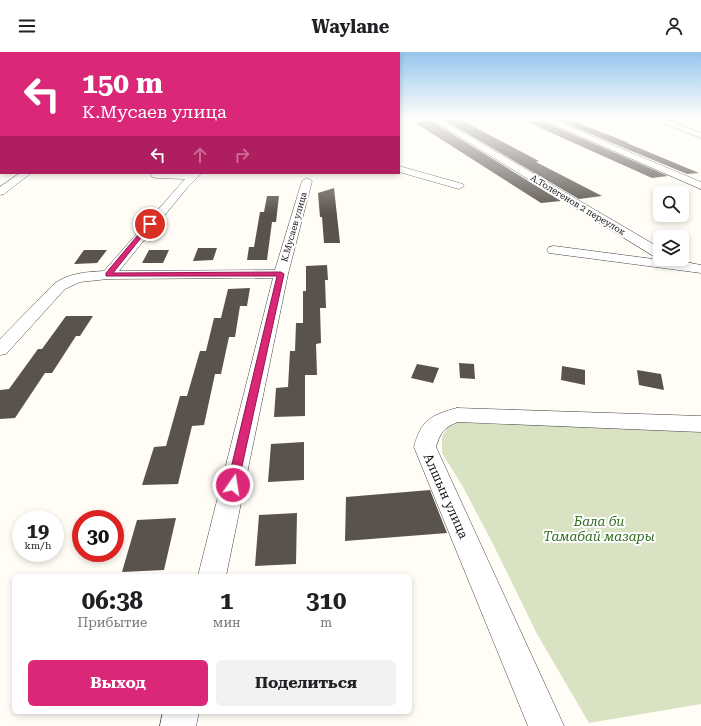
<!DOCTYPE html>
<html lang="ru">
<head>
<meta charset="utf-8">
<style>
	body { margin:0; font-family:"Roboto Serif",serif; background:#f2f2f2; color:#202124; height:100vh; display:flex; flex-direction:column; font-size:15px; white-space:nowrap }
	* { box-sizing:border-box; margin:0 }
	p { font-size:13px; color:#757577 }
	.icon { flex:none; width:22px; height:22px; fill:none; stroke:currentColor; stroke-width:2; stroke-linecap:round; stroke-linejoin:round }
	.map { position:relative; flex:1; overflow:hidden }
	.panel { position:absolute; left:12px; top:522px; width:400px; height:140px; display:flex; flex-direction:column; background:#fff; border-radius:6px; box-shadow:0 2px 6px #0003 }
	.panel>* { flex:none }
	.hud { position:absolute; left:0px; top:0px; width:400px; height:122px; box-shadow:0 2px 6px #0003; background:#db2777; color:#fff; overflow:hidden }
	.fabs { position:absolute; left:653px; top:134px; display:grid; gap:8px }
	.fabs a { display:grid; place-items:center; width:36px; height:36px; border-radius:6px; background:#fff; box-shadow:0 2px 6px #0003; font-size:20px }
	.speed { position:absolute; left:12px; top:458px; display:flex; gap:8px; font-size:20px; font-weight:700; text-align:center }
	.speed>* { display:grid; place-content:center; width:52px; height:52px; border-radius:50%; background:#fff; box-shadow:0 2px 6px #0003; line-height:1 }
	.speed small { font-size:10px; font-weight:400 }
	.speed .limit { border:6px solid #d22; background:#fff; color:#111 }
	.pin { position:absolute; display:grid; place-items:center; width:34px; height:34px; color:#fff; margin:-17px; border:2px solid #fff; border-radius:50%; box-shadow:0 1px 4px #0007 }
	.me { position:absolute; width:44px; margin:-22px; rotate:13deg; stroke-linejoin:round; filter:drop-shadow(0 0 3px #0008) }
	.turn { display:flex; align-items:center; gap:14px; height:84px; padding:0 16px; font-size:18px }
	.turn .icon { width:52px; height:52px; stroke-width:2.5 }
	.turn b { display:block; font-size:28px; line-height:34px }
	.lanes { display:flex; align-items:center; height:38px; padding:0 16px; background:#0003; justify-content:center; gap:20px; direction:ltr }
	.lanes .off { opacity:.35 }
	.eta { display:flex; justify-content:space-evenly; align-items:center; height:68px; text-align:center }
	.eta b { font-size:24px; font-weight:700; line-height:28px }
	.action { display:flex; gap:8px; margin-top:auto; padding:8px 16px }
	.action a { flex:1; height:46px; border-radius:6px; background:#db2777; color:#fff; font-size:16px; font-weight:700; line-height:46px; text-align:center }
	.action a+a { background:#f2f2f2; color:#202124 }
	header { display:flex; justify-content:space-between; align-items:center; height:52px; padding:0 16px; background:#fff; font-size:18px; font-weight:700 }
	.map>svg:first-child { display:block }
</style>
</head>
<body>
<header><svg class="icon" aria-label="menu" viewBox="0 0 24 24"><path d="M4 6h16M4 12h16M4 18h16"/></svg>Waylane<svg class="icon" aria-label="person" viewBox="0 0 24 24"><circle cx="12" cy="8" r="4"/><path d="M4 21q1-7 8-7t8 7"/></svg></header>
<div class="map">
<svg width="701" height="674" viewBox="0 0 701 674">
	<rect width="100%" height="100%" fill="#fffdf5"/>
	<path fill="#d9e3c4" d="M462,368L701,372V652L589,671L537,582L495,496L463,435L442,401V385L448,374Z"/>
	<path fill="#5a524d" d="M459,67L539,109L536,110L602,144L579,147L444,68Z
		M568,67L629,91H627L699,121L687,122L557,68Z
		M431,69L561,149L541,151L414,70Z
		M542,69L668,124L652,126L527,70Z
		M334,136L340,191H324L322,165H320L318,141Z
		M267,144H279L276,170H272L267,208H247L249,195H254L260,160H264Z
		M198,196H217L213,208L193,209Z
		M84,198H107L97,211L74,212Z
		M149,198H169L163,211H142Z
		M327,213L328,228H325L326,256H320L321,291L316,292L317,323H305V364L274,365L276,336L288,335L290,299H295L296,271H303V239H306V214Z
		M250,236L247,254H240L235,285H229L221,322H215L204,373L192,374L178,432L142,433L154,395L166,394L180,344H187L200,299H206L214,266H221L228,237Z
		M66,264H93L80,284H76L52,321H45L15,366L0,367V338L9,337L38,297H42Z
		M459,311L474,312L475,327L460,326Z
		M417,312L439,316L433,331L411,326Z
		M562,314L585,318V333L561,328Z
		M637,318L661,322L664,338L639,333Z
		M304,390V428L268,430L271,392Z
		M430,438L447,481L345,489L346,445Z
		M297,461L296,512L255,514L259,463Z
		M176,466L164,518L122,520L137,468Z"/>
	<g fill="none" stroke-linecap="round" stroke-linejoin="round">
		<g stroke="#444" stroke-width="1">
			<path id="street" d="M431,67H440L660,196V206L655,205Z
				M541,67H551L701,130V137Z
				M653,67H664L701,81V86Z
				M693,67H701V70L693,69Z
				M399,114L463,132L464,134L459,137L399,120Z
				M20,121H31L4,142L0,143V135Z
				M152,121H202L187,136L119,219L275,218L302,129L307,126L312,129L288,222L226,524H198L273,226L108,227L80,230L65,237L6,302L0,303V287L55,231C70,221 86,220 104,219L185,127L156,126L152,125L151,123Z
				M554,194L661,208C673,205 688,211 701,213V221L549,201L547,198L549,195Z
				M457,356L701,364V380L458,370C444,375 440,381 436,395L564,674H528L414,395C421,368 431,363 457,356Z
				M163,660H199L196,674H160Z"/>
		</g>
		<use href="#street" fill="#fff" fill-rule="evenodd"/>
	</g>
	<linearGradient id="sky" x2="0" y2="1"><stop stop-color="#95c6ee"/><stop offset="0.41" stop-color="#fffefa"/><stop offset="1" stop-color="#fffefa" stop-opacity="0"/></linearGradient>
	<rect width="701" height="162" fill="url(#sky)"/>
	<path fill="#db2777" stroke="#8e194d" d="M148,171L152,172L113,221L281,220L284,222L237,437L233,438L229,437L227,433L277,224H106V221Z"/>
	<g text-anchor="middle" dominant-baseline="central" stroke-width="4" stroke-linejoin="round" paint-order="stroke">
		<g font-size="9" fill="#111" stroke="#fff">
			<text transform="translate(578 153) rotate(31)">А.Толегенов 2 переулок</text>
			<text transform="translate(294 175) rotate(-74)">К.Мусаев улица</text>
		</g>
		<g font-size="13" fill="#111" stroke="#fff">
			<text transform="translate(446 444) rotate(66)">Алшын улица</text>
		</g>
		<g font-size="13" font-style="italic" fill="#2f6b1f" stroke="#fff">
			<text x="599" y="469">Бала би<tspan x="599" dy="15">Тамабай мазары</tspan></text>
		</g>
	</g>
</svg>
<div class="fabs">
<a><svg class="icon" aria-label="search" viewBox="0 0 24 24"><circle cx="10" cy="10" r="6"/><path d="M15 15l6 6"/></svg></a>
<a><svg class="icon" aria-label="layers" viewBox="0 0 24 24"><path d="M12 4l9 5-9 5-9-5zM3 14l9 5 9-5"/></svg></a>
</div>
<div class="speed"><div>19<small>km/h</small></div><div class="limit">30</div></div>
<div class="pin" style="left:150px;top:172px;background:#d93025"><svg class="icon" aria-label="arrive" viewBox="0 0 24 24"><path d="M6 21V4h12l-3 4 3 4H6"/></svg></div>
<svg class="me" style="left:233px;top:433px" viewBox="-20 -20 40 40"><circle r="17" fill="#db2777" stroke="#fff" stroke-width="3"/><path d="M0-11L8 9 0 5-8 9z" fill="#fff"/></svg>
<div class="hud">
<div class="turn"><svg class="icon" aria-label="left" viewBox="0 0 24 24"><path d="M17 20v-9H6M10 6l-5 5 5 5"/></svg><div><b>150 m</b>К.Мусаев улица</div></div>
<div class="lanes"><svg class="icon" aria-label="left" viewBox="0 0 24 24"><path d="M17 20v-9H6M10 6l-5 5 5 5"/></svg><svg class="icon off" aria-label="ahead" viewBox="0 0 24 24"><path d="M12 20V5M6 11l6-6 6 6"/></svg><svg class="icon off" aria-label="right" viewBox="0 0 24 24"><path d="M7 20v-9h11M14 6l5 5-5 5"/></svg></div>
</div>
<section class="panel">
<div class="eta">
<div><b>06:38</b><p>Прибытие</p></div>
<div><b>1</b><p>мин</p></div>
<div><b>310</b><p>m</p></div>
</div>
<div class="action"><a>Выход</a><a>Поделиться</a></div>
</section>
</div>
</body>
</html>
